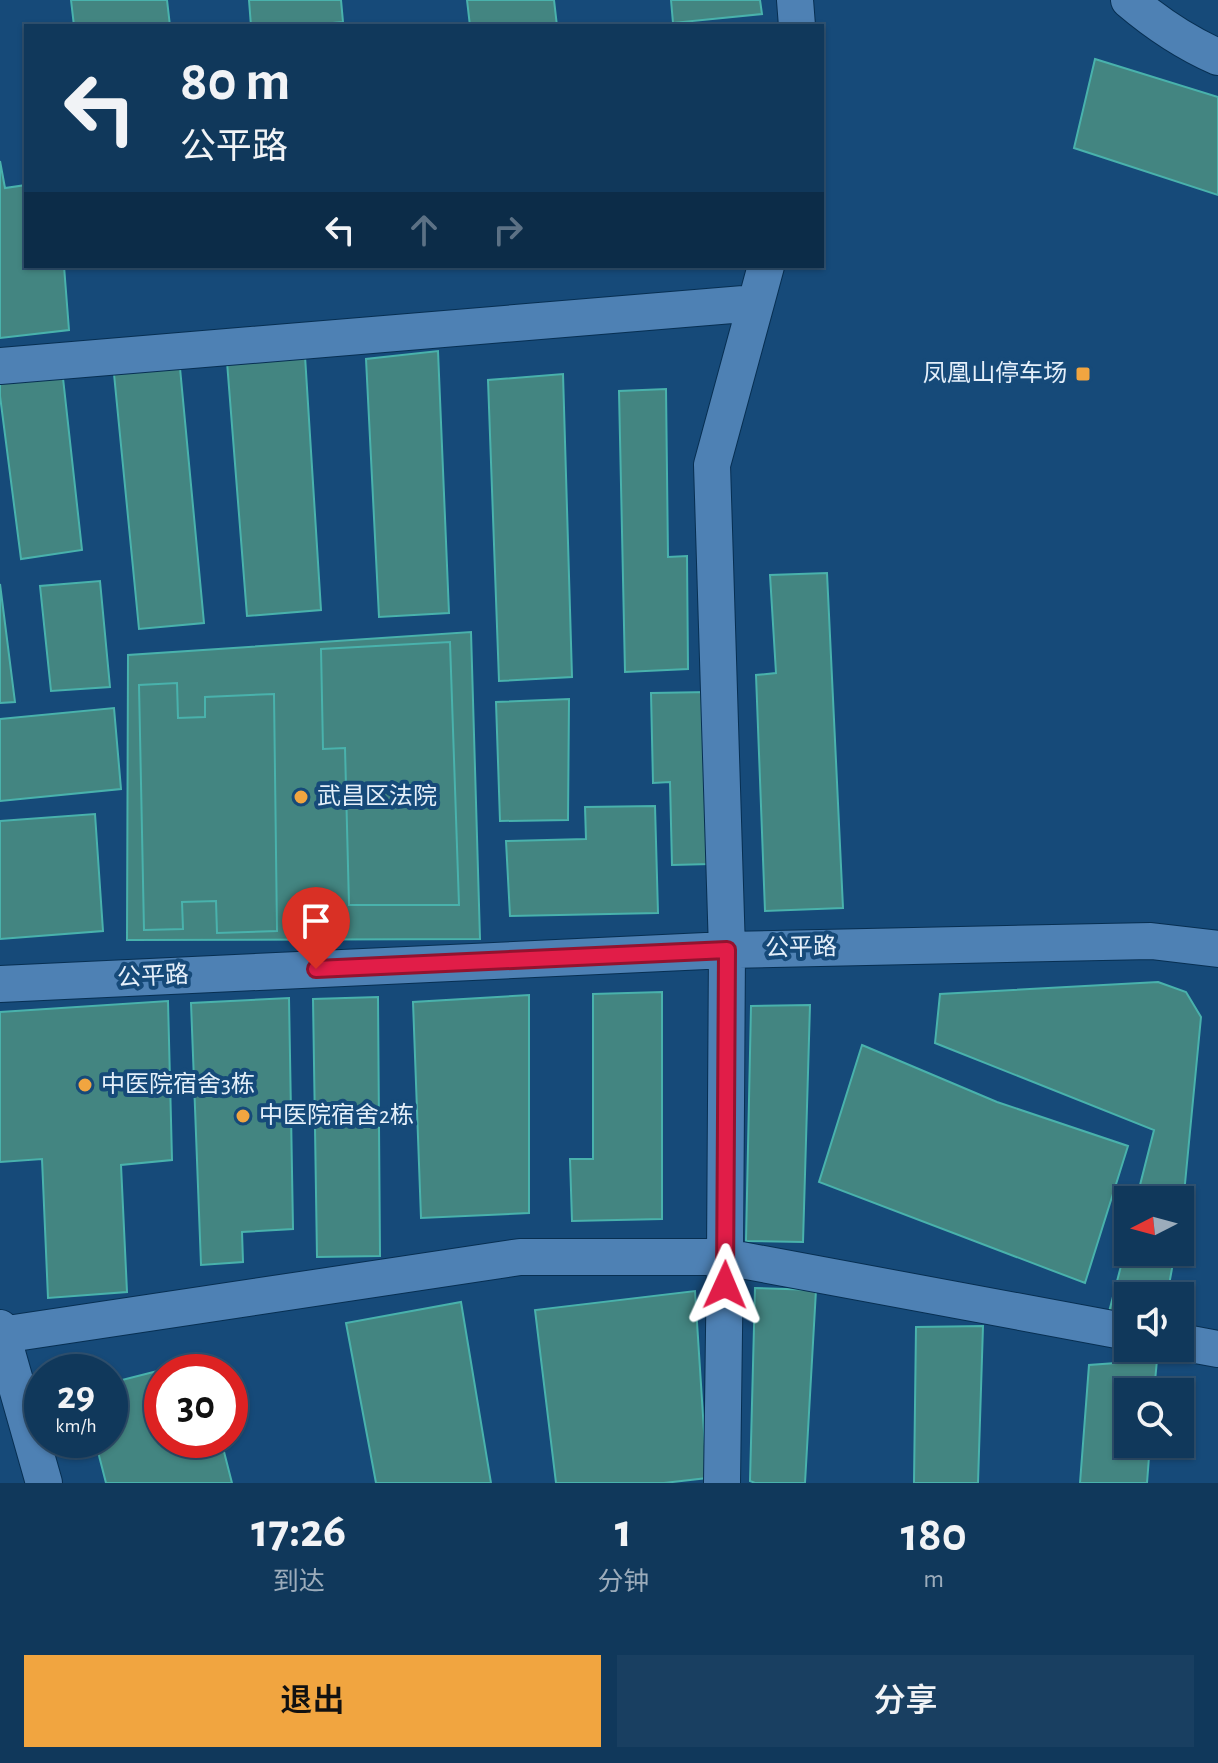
<!DOCTYPE html>
<html lang="zh">
<head>
<meta charset="utf-8">
<style>
	body { margin:0; font-family:"Alegreya Sans","Noto Sans SC",sans-serif; background:#193f61; color:#f1f3f6; height:100vh; display:flex; flex-direction:column; font-size:30px; white-space:nowrap }
	* { box-sizing:border-box; margin:0 }
	p { font-size:26px; color:#9cacbb }
	.icon { flex:none; width:44px; height:44px; fill:none; stroke:currentColor; stroke-width:2; stroke-linecap:round; stroke-linejoin:round }
	.map { position:relative; height:1483px; overflow:hidden }
	.details { display:flex; flex-direction:column; background:#10385b; flex:1 }
	.details>* { flex:none }
	.banner { position:absolute; left:24px; top:24px; width:800px; height:244px; border-radius:0px; box-shadow:0 2px 6px #0004,0 0 0 2px #305271; background:#10385b; color:#f1f3f6; overflow:hidden }
	.needle { width:52px; rotate:264deg }
	.buttons { position:absolute; left:1114px; top:1186px; display:grid; gap:16px }
	.buttons a { display:grid; place-items:center; width:80px; height:80px; border-radius:0px; background:#10385b; box-shadow:0 2px 6px #0004,0 0 0 2px #305271; font-size:40px }
	.speed { position:absolute; left:24px; top:1354px; display:flex; gap:16px; font-size:40px; font-weight:700; text-align:center }
	.speed>* { display:grid; place-content:center; width:104px; height:104px; border-radius:50%; background:#10385b; box-shadow:0 2px 6px #0004,0 0 0 2px #305271; line-height:1 }
	.speed small { font-size:20px; font-weight:400 }
	.speed .limit { border:12px solid #d22; background:#fff; color:#111 }
	.pin { position:absolute; display:grid; place-items:center; width:68px; height:68px; color:#fff; margin:-82px -34px; border-radius:50% 50% 50% 0; rotate:-45deg; box-shadow:0 0 8px #0007 }
	.pin .icon { rotate:45deg }
	.me { position:absolute; width:88px; margin:-44px; rotate:1deg; stroke-linejoin:round; filter:drop-shadow(0 0 6px #0008) }
	.turn { display:flex; align-items:center; gap:28px; height:168px; padding:0 24px; font-size:36px }
	.turn .icon { width:104px; height:104px; stroke-width:2.5 }
	.turn b { display:block; font-size:56px; line-height:68px }
	.lanes { display:flex; align-items:center; height:76px; padding:0 24px; background:#0003; justify-content:center; gap:40px; direction:ltr }
	.lanes .off { opacity:.35 }
	.eta { display:flex; justify-content:space-evenly; align-items:center; height:136px; text-align:center }
	.eta b { font-size:48px; font-weight:600; line-height:56px }
	.button { display:flex; gap:16px; margin-top:auto; padding:16px 24px }
	.button a { flex:1; height:92px; border-radius:0px; background:#f1a540; color:#111; font-size:32px; font-weight:600; line-height:92px; text-align:center }
	.button a+a { background:#193f61; color:#f1f3f6 }
	.map>svg:first-child { display:block }
</style>
</head>
<body>
<div class="map">
<svg width="1218" height="1483" viewBox="0 0 1218 1483">
	<rect width="100%" height="100%" fill="#164a79"/>
	<path fill="#438581" stroke="#49b2ac" stroke-width="2" d="M71,0H167L170,26H74Z
		M249,0H341L343,22L301,26H251Z
		M467,0H554L557,26H470Z
		M671,0H760L762,14L673,23Z
		M1095,59L1218,97V195L1074,148Z
		M0,161L5,188L26,185V266H64L69,330L0,338Z
		M438,351L449,613L379,617L366,359Z
		M305,356L321,610L247,616L227,362Z
		M180,368L204,623L139,629L114,374Z
		M62,369L82,550L21,559L0,396V378Z
		M563,374L572,677L499,681L488,380Z
		M666,389L668,557L687,556L688,669L625,672L619,391Z
		M827,573L843,908L765,911L756,675L776,673L770,575Z
		M100,581L110,687L51,691L40,586Z
		M0,584L15,702L0,703Z
		M471,632L480,939L127,940L128,655Z
		M450,642L459,905H349L345,748L323,749L321,649Z
		M177,683L178,718L205,717V697L274,694L277,931L217,933L216,901L182,902L183,929L144,930L139,685Z
		M709,692L711,864L672,865L670,782L653,783L651,693Z
		M569,699L568,820L500,821L496,702Z
		M114,708L121,789L0,801V719Z
		M655,806L658,913L510,916L506,841L586,839L585,807Z
		M95,814L103,931L0,939V821Z
		M1158,982L1186,992L1201,1017L1184,1194L1140,1185L1154,1130L935,1043L940,994Z
		M662,992V1219L572,1221L570,1159H593V994Z
		M529,995V1213L421,1218L413,1002Z
		M378,997L380,1256L317,1257L313,999Z
		M289,998L293,1229L242,1232L243,1262L201,1265L191,1003Z
		M168,1001L172,1160L121,1165L127,1292L48,1298L42,1159L0,1162V1012Z
		M810,1005L803,1242L746,1241L751,1006Z
		M862,1045L997,1102L1128,1146L1085,1283L819,1182Z
		M1128,1239V1252H1175L1167,1296H1128V1315L1109,1312Z
		M755,1288L816,1290L805,1483H755L750,1481Z
		M695,1291L707,1478L664,1483H556L535,1310Z
		M461,1302L491,1483H376L346,1323Z
		M983,1326L978,1483H914L916,1327Z
		M201,1360L204,1372H162V1440H221L232,1483H106L95,1440H110V1383Z
		M1157,1360L1154,1392H1128V1444H1150L1147,1483H1080L1089,1365Z"/>
	<g fill="none" stroke-linecap="round" stroke-linejoin="round">
		<g stroke="#072f52" stroke-width="38">
			<path id="minor" d="M795,0L797,26
				M1129,0C1156,23 1186,43 1218,57
				M756,303L712,465L727,950L725,1257L1128,1332
				M0,366L756,303L766,266
				M0,984L727,950L1151,941L1218,949
				M0,1328L44,1483
				M2,1335L520,1257H725L722,1483
				M1180,1342L1218,1349"/>
		</g>
		<use href="#minor" stroke="#4e81b4" stroke-width="36"/>
	</g>
	<g fill="none" stroke-linecap="round" stroke-linejoin="round">
		<g stroke="#92132f" stroke-width="20">
			<path id="route" d="M316,969L727,950L725,1285"/>
		</g>
		<use href="#route" stroke="#e11d48" stroke-width="14"/>
	</g>
	<g fill="#f1a540" stroke="#164a79" stroke-width="3">
		<rect x="1075" y="366" width="16" height="16" rx="4"/>
		<circle cx="301" cy="797" r="8"/>
		<circle cx="85" cy="1085" r="8"/>
		<circle cx="243" cy="1116" r="8"/>
	</g>
	<g text-anchor="middle" dominant-baseline="central" stroke-width="8" stroke-linejoin="round" paint-order="stroke">
		<g font-size="24" fill="#e4effa" stroke="#164a79" text-anchor="start">
			<text x="1067" y="374" text-anchor="end">凤凰山停车场</text>
			<text x="317" y="797">武昌区法院</text>
			<text x="101" y="1085">中医院宿舍3栋</text>
			<text x="259" y="1116">中医院宿舍2栋</text>
		</g>
		<g font-size="24" fill="#e4effa" stroke="#164a79">
			<text transform="translate(801 948) rotate(-1)">公平路</text>
			<text transform="translate(153 977) rotate(-3)">公平路</text>
		</g>
	</g>
</svg>
<div class="buttons">
<a><svg class="needle" viewBox="-14 -14 28 28"><path d="M0-13l5 13h-10z" fill="#e53935"/><path d="M0 13l5-13h-10z" fill="#9cacbb"/></svg></a>
<a><svg class="icon" aria-label="sound" viewBox="0 0 24 24"><path d="M4 9h4l5-4v14l-5-4H4zM17 9q2 3 0 6"/></svg></a>
<a><svg class="icon" aria-label="search" viewBox="0 0 24 24"><circle cx="10" cy="10" r="6"/><path d="M15 15l6 6"/></svg></a>
</div>
<div class="speed"><div>29<small>km/h</small></div><div class="limit">30</div></div>
<div class="pin" style="left:316px;top:969px;background:#d93025"><svg class="icon" aria-label="arrive" viewBox="0 0 24 24"><path d="M6 21V4h12l-3 4 3 4H6"/></svg></div>
<svg class="me" style="left:725px;top:1285px" viewBox="-20 -20 40 40"><path d="M0-17L14 15 0 8-14 15z" fill="#e11d48" stroke="#fff" stroke-width="4"/></svg>
<div class="banner">
<div class="turn"><svg class="icon" aria-label="left" viewBox="0 0 24 24"><path d="M17 20v-9H6M10 6l-5 5 5 5"/></svg><div><b>80 m</b>公平路</div></div>
<div class="lanes"><svg class="icon" aria-label="left" viewBox="0 0 24 24"><path d="M17 20v-9H6M10 6l-5 5 5 5"/></svg><svg class="icon off" aria-label="ahead" viewBox="0 0 24 24"><path d="M12 20V5M6 11l6-6 6 6"/></svg><svg class="icon off" aria-label="right" viewBox="0 0 24 24"><path d="M7 20v-9h11M14 6l5 5-5 5"/></svg></div>
</div>
</div>
<section class="details">
<div class="eta">
<div><b>17:26</b><p>到达</p></div>
<div><b>1</b><p>分钟</p></div>
<div><b>180</b><p>m</p></div>
</div>
<div class="button"><a>退出</a><a>分享</a></div>
</section>
</body>
</html>
